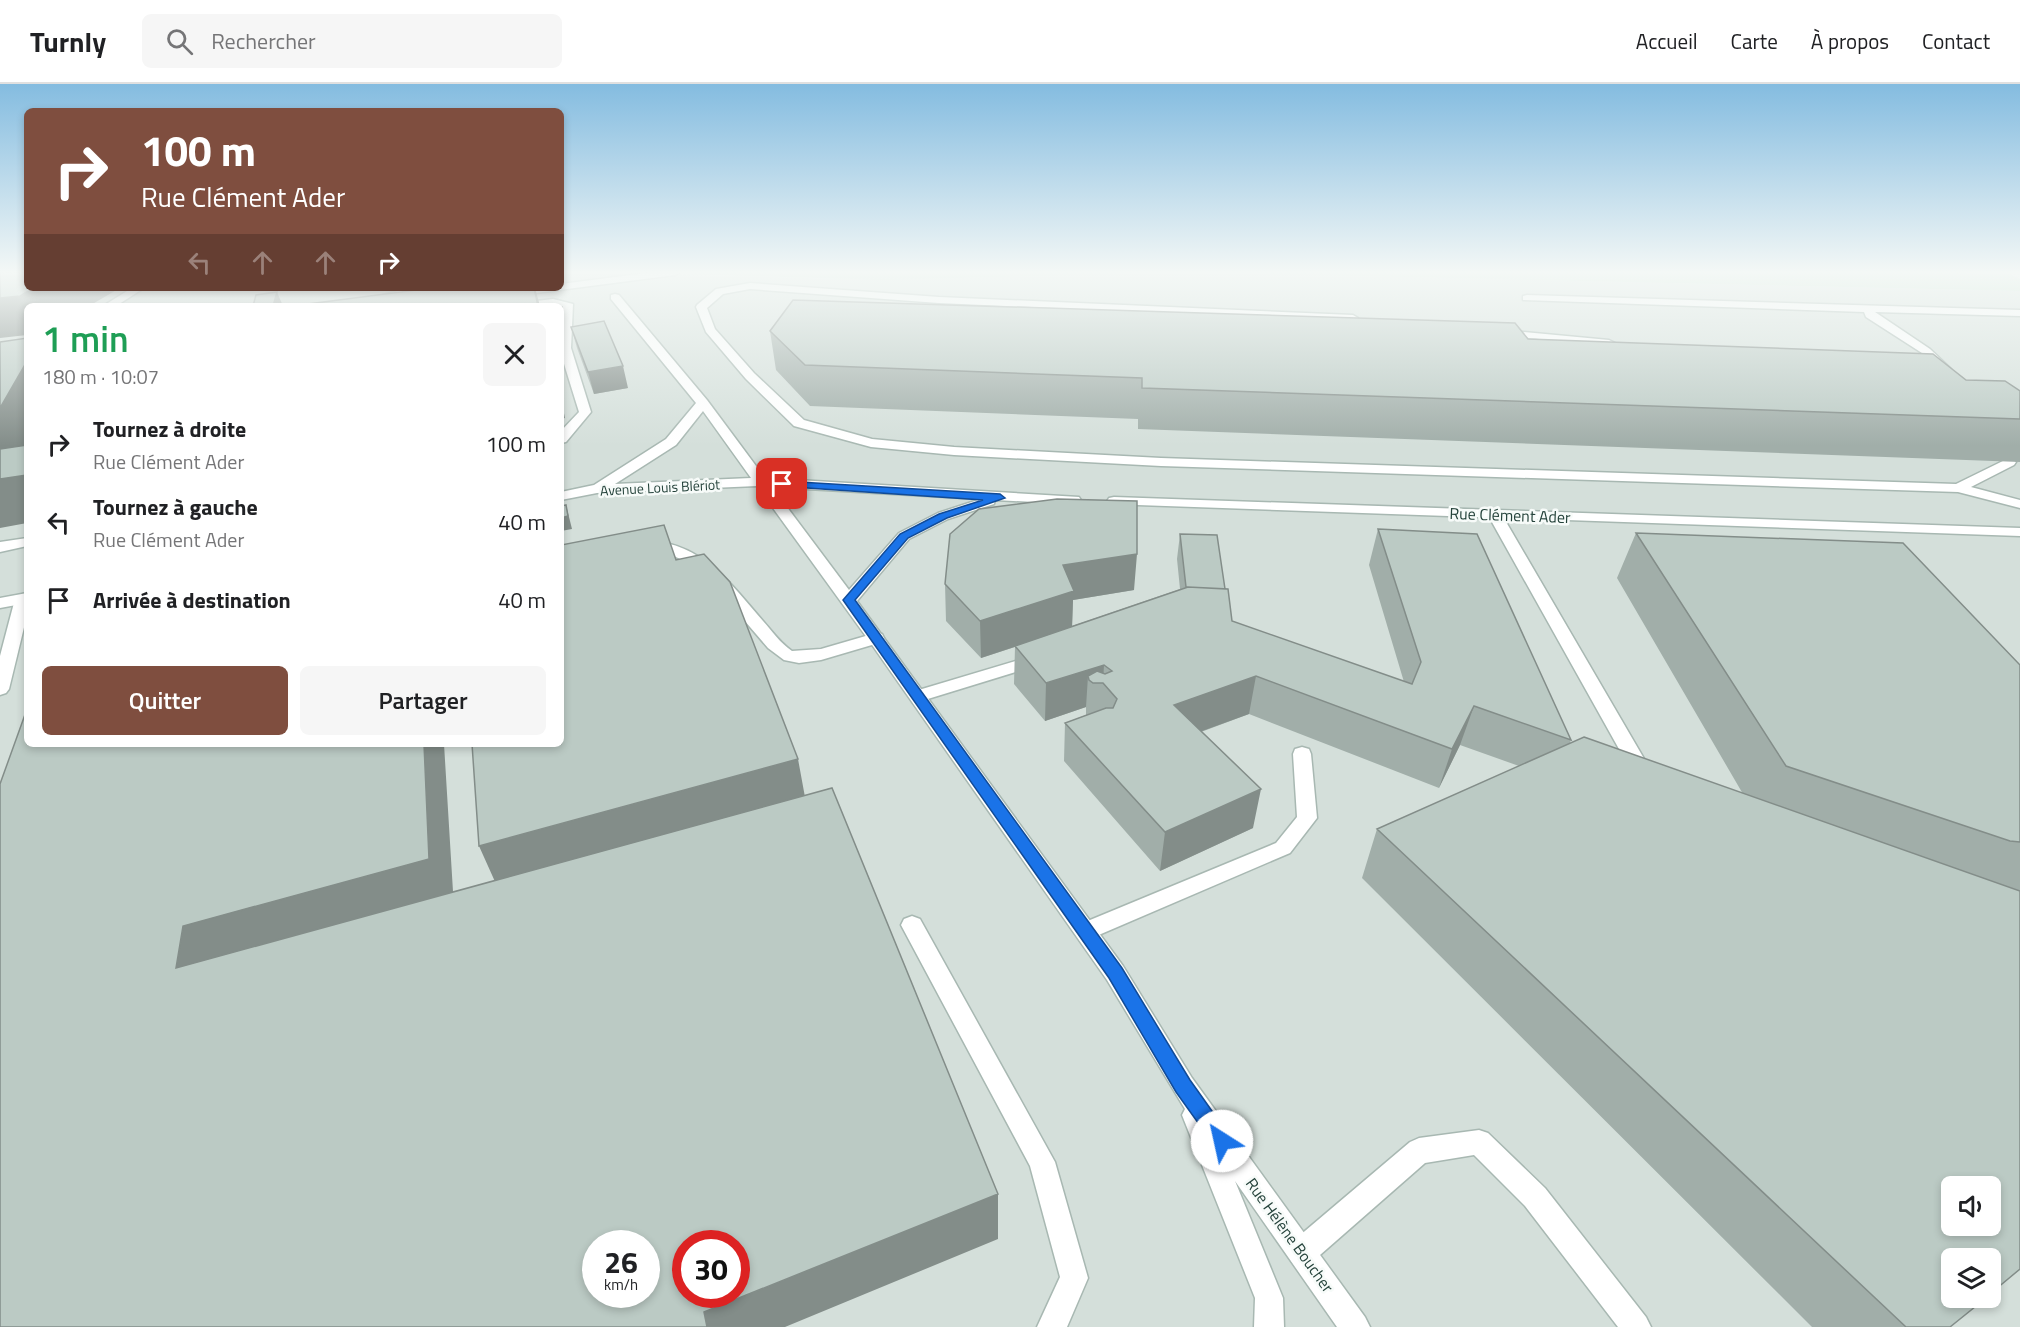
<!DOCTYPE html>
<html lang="fr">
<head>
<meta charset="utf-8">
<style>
	body { margin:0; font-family:"Titillium Web",sans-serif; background:#f6f6f6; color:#202124; height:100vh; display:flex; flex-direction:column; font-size:22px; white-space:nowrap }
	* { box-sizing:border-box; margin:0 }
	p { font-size:20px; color:#757577 }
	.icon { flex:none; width:33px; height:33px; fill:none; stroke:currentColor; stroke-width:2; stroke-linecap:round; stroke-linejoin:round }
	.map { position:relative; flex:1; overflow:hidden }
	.side { position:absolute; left:24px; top:219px; width:540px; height:444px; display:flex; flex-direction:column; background:#fff; border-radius:9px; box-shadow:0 3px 9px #0003 }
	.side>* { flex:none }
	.guide { position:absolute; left:24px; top:24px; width:540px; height:183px; border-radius:9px; box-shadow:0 3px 9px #0003; background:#7f4e3f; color:#fff; overflow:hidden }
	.tools { position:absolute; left:1941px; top:1092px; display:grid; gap:12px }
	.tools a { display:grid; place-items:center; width:60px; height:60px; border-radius:9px; background:#fff; box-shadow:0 3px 9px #0003; font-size:30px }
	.speed { position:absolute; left:582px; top:1146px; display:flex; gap:12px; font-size:30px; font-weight:700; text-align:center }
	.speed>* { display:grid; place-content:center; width:78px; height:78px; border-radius:50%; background:#fff; box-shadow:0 3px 9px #0003; line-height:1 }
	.speed small { font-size:15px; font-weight:400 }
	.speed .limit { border:9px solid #d22; background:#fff; color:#111 }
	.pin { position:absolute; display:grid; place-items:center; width:51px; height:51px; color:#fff; margin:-26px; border-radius:12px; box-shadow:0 3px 9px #0006 }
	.me { position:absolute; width:66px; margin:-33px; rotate:325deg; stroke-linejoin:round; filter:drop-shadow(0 0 4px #0008) }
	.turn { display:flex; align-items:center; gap:21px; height:126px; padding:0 18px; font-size:27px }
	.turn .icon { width:78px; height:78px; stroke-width:2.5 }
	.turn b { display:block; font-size:42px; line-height:51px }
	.lanes { display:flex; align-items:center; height:57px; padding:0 18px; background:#0003; justify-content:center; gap:30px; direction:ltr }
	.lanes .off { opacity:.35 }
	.round { display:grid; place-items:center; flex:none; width:63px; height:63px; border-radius:9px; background:#f6f6f6 }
	.overview { display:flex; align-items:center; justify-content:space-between; height:102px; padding:0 18px }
	h1 { font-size:36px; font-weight:600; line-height:45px; color:#1e9e55 }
	.cta { display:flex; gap:12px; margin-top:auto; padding:12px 18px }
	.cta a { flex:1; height:69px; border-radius:9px; background:#7f4e3f; color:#fff; font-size:24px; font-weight:600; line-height:69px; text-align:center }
	.cta a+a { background:#f6f6f6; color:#202124 }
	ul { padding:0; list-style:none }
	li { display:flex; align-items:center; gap:18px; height:78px; padding:0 18px }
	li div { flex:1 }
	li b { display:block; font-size:22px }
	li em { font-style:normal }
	header { display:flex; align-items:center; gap:36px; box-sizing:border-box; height:84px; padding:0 30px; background:#fff; border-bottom:2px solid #e0e0e0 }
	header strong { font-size:28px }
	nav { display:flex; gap:33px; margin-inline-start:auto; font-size:21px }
	.search { width:420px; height:54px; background:#f6f6f6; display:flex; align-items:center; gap:15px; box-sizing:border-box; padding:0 21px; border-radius:9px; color:#757577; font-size:22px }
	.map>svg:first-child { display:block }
</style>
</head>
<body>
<header>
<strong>Turnly</strong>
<div class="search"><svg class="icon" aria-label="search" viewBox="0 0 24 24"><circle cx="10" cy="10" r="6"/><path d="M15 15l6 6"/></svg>Rechercher</div>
<nav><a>Accueil</a><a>Carte</a><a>À propos</a><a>Contact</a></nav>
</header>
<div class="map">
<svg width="2020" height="1243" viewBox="0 0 2020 1243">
	<rect width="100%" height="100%" fill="#e6efeb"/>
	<path fill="#d4dfda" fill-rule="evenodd" d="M0,188L27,204H561V188L883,196L1183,188L2020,207V1243H0ZM27,222H561V660H27ZM1952,1102H1990V1142H1952ZM596,1160H646V1210H596ZM686,1160H736V1210H686ZM1952,1174H1990V1214H1952Z"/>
	<path fill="#bfe0c8" d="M700,188H1917L2010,190L2020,195V207L1183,188L883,196L687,190Z"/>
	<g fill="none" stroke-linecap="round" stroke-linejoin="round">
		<g stroke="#a8b8b2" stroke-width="3">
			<path id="service" d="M654,188H680L675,191L513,212L508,209L528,204H561V200Z
				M750,199L939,213L1353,231L1358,234L1353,237L939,219L750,205L723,210L707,224L715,245L754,289L804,336L872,355L954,363L1161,374L1956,400L2009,374L2016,378L2014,381L1971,403L2020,416V424L1958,408L1161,382L954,371L871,363L794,342L746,295L706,248L696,223L697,221L716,205Z
				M132,204H144L116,222H103Z
				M410,204H432L427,207L388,214L383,211Z
				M1527,211L2020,226V232L1875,228L1930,265L1951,285L1945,289L1941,288L1922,269L1866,233L1864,228L1523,216V212Z
				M553,215L573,220L571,264L591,328L566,358L561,359V347L579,328L561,270L563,222H514L519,219Z
				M1502,246L1609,256L1615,259L1609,262L1498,251V247Z
				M1495,427L1502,431L1653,690L1650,695L1643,697L1636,695L1633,690L1488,431Z
				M27,454V462L0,468V458Z
				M648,457C701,458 731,500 763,537C772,547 780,559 792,567L821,565L876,549L882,550L884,554L882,558L821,576L799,579L784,576L768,564L719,507L691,480L663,467L643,465L640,462Z
				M23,510L27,511V531L9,605L6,609L0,611V572L15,515Z
				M1036,571L1042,572L1045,576L1042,580L918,618L912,616L909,612L912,608Z
				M1302,663L1309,665L1311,670L1317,734L1290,769L1094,853L1086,856L1078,853L1075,847L1078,841L1276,759L1297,733L1293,670L1295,665Z
				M912,832L920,835L1055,1078L1088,1194L1067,1243H1037L1060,1193L1030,1082L901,841L904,835Z
				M1479,1046L1488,1049L1545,1104L1646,1233L1651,1243H1618L1525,1122L1474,1071L1425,1079L1312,1178L1302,1182L1292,1178L1288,1168L1292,1158L1410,1058L1419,1054Z"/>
		</g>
		<g stroke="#a8b8b2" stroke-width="3">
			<path id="minor" d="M615,210L619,211L707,316L765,394L1079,413L1081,416L1079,419L1074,420L995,416L994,420L948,435L909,455L857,517L1123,882L1192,994L1365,1233L1370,1243H1337L1235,1097L1283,1214L1284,1243H1254L1255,1214L1182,1031L1185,1025L1107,896L870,558L757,402L597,409L561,416V408L594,401L666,355L696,319L611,215V211ZM703,327L751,394L615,400L676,361ZM772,403L981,415L938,429L899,449L849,506Z
				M1114,413L2020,444V452L1109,420L1107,417L1109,414Z
				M27,509V519L0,524V514Z"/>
		</g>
		<use href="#service" fill="#fff" fill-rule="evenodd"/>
		<use href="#minor" fill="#fff" fill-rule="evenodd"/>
	</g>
	<path fill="#a1aea9" d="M571,243L628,304L594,310L577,264Z
		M770,247L1528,255L1966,296L2020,307V378L1138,345V335L810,322L776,286Z
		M1378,445L1571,656L1570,659L1743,710L1617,494L1636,449L2020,581V1185L1950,1243H1812L1362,794L1377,745L1519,682L1460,661L1439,704L1249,630L1201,648L1253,744L1160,787L1064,677L1065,639L1086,631V623L1045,637L1014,600L1015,563L981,574L946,537L945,500L1134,506L1073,516L1072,542L1180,505L1177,475L1180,450L1225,505L1232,537L1404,598L1369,481Z"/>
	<path fill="#838d89" d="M34,204H120L89,222H27V251L0,254V214Z
		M534,204H535L540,222H538Z
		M277,208L283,222H273Z
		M27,277V439L0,444V324Z
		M623,282L628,304L594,310L588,288Z
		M561,315L565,334L561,335Z
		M566,421L572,445L561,447V434Z
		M1137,470L1134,506L1073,516L1072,544L981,574L980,537L1063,481Z
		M1104,581L1103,599L1088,592L1086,623L1045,637L1046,599Z
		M1256,592L1249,630L1169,659L1174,621Z
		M1474,622L1460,661L1439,704L1452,665Z
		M424,660H444L454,824L176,884L183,842Z
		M798,675L807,724L501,811L479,762Z
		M1261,705L1253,744L1160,787L1165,748Z
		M998,1110V1155L785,1243H707L704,1228Z"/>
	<path fill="#bbcac4" stroke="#838d89" stroke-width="1.5" fill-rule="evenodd" d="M0,188H27V204H34L20,212L0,214Z
		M432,204H534L538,222H292Z
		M277,208L273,222H253L256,211Z
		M793,216L1515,239L1528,255L1933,270L1966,296L2005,297L2020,307V335L1142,304V294L805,281L770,247Z
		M604,237L623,282L588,288L571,243Z
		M27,254V277L0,324V258Z
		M27,361V391L0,395V365Z
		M1057,415L1137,417V470L1063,481L1074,507L980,537L945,500L950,450L979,425Z
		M566,421L568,432L561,434V422Z
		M664,441L676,476L704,470L730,498L798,675L479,762L472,660H561V461Z
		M1378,445L1477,450L1571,656L1474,622L1452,665L1256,592L1174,621L1261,705L1165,748L1065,639L1106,624H1113L1117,615L1103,599H1093L1089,596L1088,592L1097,587L1105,590L1112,587L1104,581L1046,599L1015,562L1188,503L1228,505L1232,537L1412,600L1421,578Z
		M1636,449L1903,459L2020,581V758L2010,757L1786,682Z
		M1180,450L1217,451L1225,505L1188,503H1186Z
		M27,625V660H424L429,775L183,842L176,884L832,704L998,1110L704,1228L707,1243H0V700ZM596,1160H646V1210H596ZM686,1160H736V1210H686Z
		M1584,653L2020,807V1185L1990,1210V1174H1952V1214H1986L1950,1243H1906L1377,745ZM1952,1102H1990V1142H1952Z"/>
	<linearGradient id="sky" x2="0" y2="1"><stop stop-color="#84bce0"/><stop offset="0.52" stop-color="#f4f8f6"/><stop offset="1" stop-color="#f4f8f6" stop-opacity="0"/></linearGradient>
	<rect width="2020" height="362" fill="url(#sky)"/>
	<path fill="#1a73e8" stroke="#114b97" stroke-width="1.5" d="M782,397L1000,410L1005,414L947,434L908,454L855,516L1122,884L1190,996L1229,1051L1232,1057L1229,1064L1222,1067L1216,1064L1176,1008L1109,894L843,516L900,450L939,430L983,416L778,402L777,400Z"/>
	<g text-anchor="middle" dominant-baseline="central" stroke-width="5" stroke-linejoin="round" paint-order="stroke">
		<g font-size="14" fill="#24423a" stroke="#f7fbf9">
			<text transform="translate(660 403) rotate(-3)">Avenue Louis Blériot</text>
		</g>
		<g font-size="16" fill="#24423a" stroke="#f7fbf9">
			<text transform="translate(1510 431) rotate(2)">Rue Clément Ader</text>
			<text transform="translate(1290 1151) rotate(54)">Rue Hélène Boucher</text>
		</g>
	</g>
</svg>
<div class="tools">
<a><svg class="icon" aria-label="sound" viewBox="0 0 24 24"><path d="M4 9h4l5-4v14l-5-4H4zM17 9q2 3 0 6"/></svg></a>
<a><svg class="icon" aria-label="layers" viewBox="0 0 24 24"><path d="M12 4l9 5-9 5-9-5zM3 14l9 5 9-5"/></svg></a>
</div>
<div class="speed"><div>26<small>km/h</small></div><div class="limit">30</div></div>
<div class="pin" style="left:782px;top:400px;background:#d93025"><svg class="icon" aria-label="arrive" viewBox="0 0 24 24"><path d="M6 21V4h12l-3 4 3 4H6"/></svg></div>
<svg class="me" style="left:1222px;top:1057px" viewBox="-20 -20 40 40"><circle r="19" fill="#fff"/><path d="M0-13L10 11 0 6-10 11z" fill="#1a73e8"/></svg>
<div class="guide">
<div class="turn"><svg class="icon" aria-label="right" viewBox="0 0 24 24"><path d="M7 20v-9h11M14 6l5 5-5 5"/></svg><div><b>100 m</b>Rue Clément Ader</div></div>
<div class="lanes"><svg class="icon off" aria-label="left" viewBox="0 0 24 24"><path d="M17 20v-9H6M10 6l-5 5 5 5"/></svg><svg class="icon off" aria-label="ahead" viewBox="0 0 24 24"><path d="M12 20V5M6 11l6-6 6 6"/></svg><svg class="icon off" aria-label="ahead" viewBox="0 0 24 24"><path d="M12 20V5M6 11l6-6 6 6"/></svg><svg class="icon" aria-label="right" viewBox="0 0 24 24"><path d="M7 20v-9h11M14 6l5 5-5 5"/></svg></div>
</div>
<section class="side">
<div class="overview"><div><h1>1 min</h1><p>180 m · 10:07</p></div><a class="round"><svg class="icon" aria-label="close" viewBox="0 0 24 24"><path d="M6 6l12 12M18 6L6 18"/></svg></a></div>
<ul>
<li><svg class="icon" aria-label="right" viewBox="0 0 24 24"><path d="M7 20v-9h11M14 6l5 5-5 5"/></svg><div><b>Tournez à droite</b><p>Rue Clément Ader</p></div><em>100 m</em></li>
<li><svg class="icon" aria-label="left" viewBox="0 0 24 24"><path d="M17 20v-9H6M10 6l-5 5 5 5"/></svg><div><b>Tournez à gauche</b><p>Rue Clément Ader</p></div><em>40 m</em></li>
<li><svg class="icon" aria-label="arrive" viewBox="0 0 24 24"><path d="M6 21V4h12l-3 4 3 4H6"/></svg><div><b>Arrivée à destination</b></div><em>40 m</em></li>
</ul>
<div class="cta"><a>Quitter</a><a>Partager</a></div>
</section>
</div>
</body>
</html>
